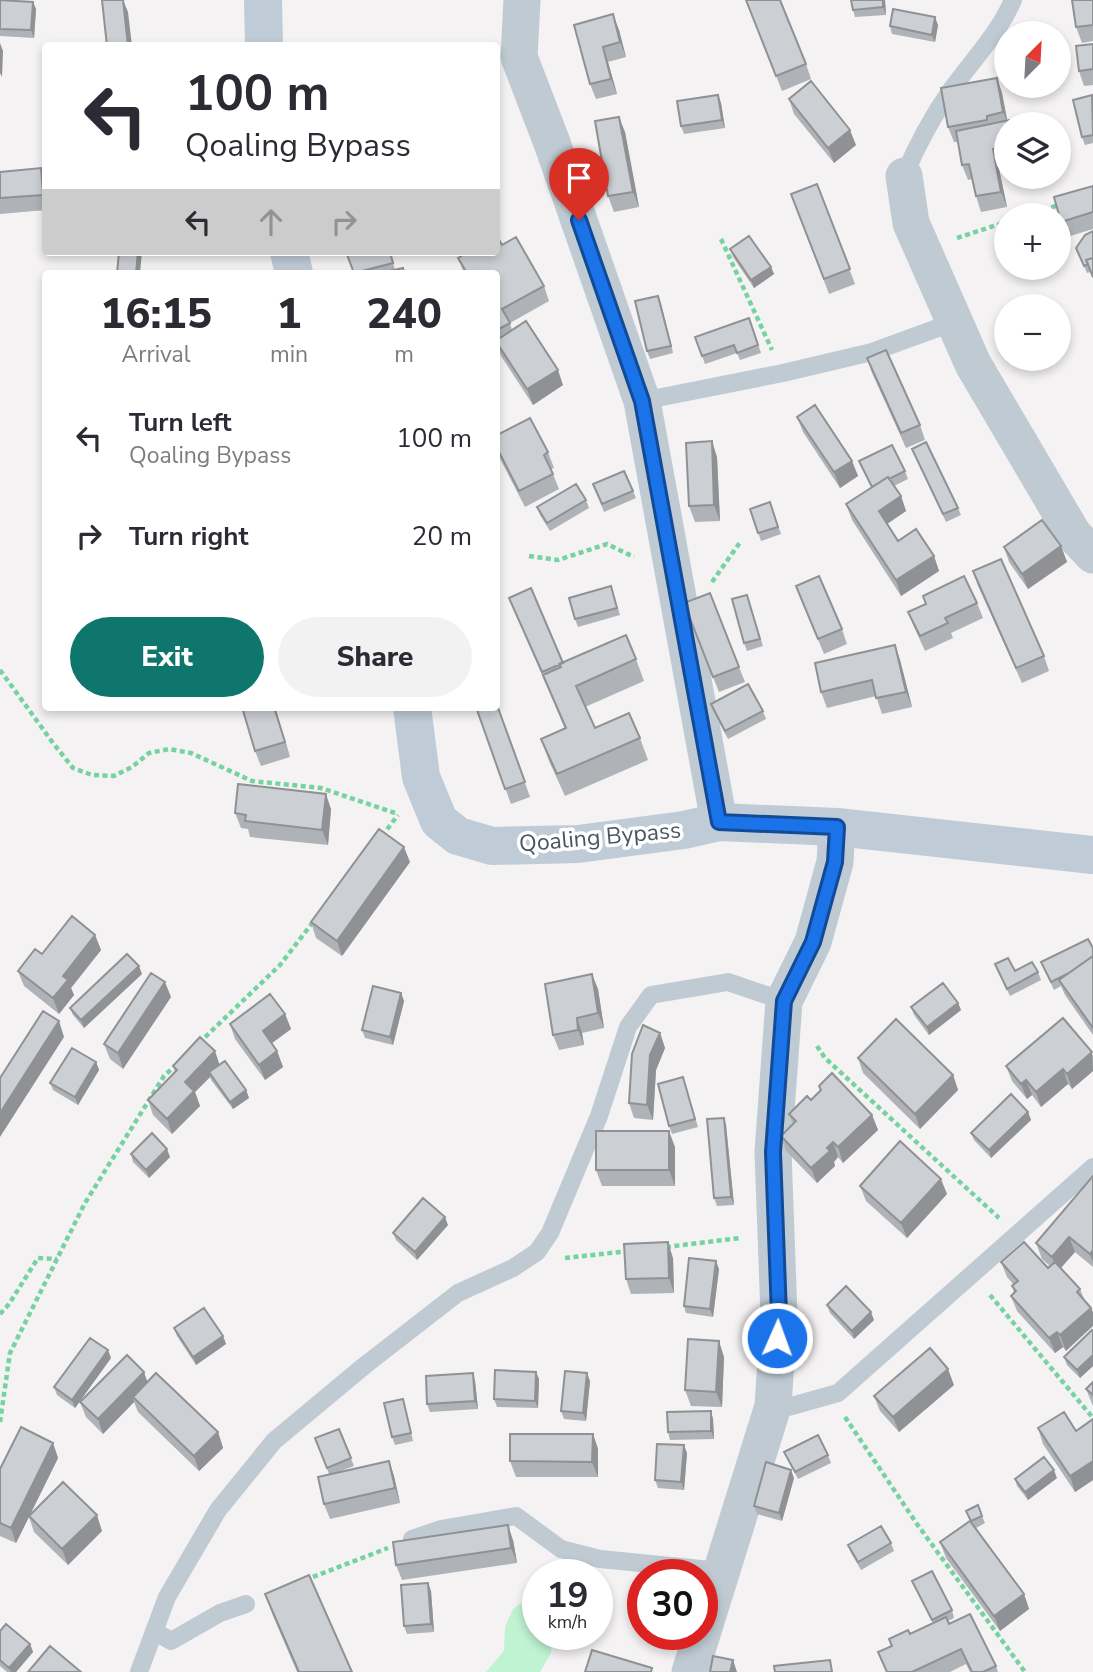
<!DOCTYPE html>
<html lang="en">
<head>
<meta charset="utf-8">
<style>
	body { margin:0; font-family:"Nunito Sans",sans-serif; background:#f2f2f3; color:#2b2b33; height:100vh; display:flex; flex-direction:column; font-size:26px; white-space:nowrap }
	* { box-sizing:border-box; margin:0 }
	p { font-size:23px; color:#7c7c81 }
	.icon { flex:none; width:38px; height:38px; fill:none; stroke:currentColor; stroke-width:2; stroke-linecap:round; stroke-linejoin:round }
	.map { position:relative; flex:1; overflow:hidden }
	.sheet { position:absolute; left:42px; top:270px; width:458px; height:441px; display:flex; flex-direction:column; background:#fff; border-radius:7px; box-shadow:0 4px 10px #0003 }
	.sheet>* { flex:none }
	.top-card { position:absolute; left:42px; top:42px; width:458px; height:214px; border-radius:7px; box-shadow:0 4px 10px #0003; background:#fff; color:#2b2b33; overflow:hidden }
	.needle { width:46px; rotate:24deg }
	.tools { position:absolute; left:994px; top:21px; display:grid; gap:14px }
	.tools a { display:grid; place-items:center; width:77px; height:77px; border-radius:50%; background:#fff; box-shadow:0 4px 10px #0003; font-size:35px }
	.speed { position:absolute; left:522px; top:1559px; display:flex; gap:14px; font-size:35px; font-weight:700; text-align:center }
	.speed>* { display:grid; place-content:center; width:91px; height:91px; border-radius:50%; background:#fff; box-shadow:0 4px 10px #0003; line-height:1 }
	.speed small { font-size:18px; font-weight:400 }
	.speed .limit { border:10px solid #d22; background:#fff; color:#111 }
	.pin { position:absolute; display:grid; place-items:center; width:60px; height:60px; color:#fff; margin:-72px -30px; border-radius:50% 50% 50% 0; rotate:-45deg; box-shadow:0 0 7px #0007 }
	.pin .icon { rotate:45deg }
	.me { position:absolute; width:77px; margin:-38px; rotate:2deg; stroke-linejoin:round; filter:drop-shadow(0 0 5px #0008) }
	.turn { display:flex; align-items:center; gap:24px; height:147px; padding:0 28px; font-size:32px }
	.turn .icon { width:91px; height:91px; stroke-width:2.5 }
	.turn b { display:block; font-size:49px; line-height:60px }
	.lanes { display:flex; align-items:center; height:66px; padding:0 28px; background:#0003; justify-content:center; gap:35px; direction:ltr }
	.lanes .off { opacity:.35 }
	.eta { display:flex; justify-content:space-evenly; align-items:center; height:119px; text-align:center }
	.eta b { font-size:42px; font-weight:800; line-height:49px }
	.cta { display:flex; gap:14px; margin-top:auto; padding:14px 28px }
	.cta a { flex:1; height:80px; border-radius:42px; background:#0f766e; color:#fff; font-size:28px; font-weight:800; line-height:80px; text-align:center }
	.cta a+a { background:#f2f2f3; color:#2b2b33 }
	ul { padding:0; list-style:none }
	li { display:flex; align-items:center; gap:21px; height:98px; padding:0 28px }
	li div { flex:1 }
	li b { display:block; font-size:26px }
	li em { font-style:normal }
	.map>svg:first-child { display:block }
</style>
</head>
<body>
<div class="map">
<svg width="1093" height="1672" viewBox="0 0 1093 1672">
	<rect width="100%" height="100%" fill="#f4f2f2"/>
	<path fill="#bff3d1" d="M527,1599L537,1613V1634L552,1635L551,1653L540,1672H486L504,1651L505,1627L513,1609Z"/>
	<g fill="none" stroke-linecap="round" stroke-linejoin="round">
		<path stroke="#75d3a1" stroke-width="4.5" stroke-dasharray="5 3.5" stroke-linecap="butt" d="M1027,215L1059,205
			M957,238L1006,222
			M721,239L772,350
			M529,556L558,560L607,544L634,557
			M712,582L741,541
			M0,670L53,743L73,768L92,775L114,776L132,767L149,753L169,749L191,753L252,781L321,788L395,813
			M382,836L398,815
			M199,1043L280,965L313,922
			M817,1046L825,1058L999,1218
			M666,1247L740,1238
			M565,1258L629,1251
			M990,1295L1093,1418
			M0,1314L9,1304L38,1258L57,1259
			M845,1417L917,1524L1025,1672
			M0,1422L10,1353L85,1203L164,1076L178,1063
			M305,1580L388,1548"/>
		<path stroke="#bfcad2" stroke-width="18" d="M904,176C917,145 932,117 951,90C972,61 999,33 1013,0
			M642,401L783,373L872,352L954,322
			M773,1406L788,1407L838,1393L1093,1167
			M412,1539L441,1529L516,1516L561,1549L600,1559L721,1571
			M154,1631L171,1641L220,1613L246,1604
			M139,1672L167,1597L218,1510L274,1441L364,1366L458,1293L513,1268L537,1252L550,1233L599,1116L628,1027L651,995L728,982L784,1001"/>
		<path stroke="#bfcad2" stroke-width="37" d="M522,0L519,57L552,143L642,401L719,822
			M904,176L911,223L973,364L1073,534L1093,555
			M702,1634L773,1406L779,1315L773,1152L784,1001L813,942L835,862L837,827
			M690,1672L702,1634"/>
		<path stroke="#bfcbd6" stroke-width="38" d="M263,0L264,46
			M289,252L294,273
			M412,707L421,777L439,821L458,836L492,846L578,844L684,830L719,822L837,827L1093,855"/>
	</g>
	<path fill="#afb2b6" d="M0,0L33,2L36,9L34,38L0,36Z
		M746,0L806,64L811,79L782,91Z
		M851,0H885L886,15L855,17L853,10Z
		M1093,0V41L1082,43L1076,27Z
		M574,25L619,30L626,57L608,62L617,94L596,99L590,84Z
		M938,25L935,42L892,34L890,26Z
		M1093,44V85L1084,86L1079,71Z
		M997,78L1002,93L1007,121L1010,120L1012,124H1006V162L998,164L1007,207L981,212L976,196L972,179L968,180L962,165L958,142H954L948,127Z
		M718,95L721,103L725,128L684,134L681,126Z
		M1093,97V143L1085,145L1082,137Z
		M789,99L856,145L834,163L794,114Z
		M625,132L639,207L614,212L608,196Z
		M0,172L46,181V210L0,214Z
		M817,184L855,284L829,294L791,194Z
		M1093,186V229L1067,237L1061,222Z
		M1085,235L1091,272L1087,273L1076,248Z
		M502,245L544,286L549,301L510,323L512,330L563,385L533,405L501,356L498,348H497V273H464L458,258Z
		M730,249L771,267L774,274L754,288L733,257Z
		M346,252H390L395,270L404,273H354Z
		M661,304L673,353L650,359L647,351Z
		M749,318L761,353L740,360L737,353L705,364L695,337Z
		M867,358L920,425L925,440L906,448L872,373Z
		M797,417L852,461L858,476L840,488L803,432Z
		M497,435L548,452L554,468L551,469L559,489L525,507L497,453Z
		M912,449L958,508L961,515L946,522Z
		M717,457L720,521L695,522L689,506Z
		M859,461L905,471L908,479L894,486L901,496L906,511L887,524L898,541L934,556L939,571L901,596L852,520L846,504L872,488Z
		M624,471L636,498L604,512L593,484Z
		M586,500L589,508L550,531L540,515L537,507Z
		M770,502L781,534L761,541L750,509Z
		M1061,546L1067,562L1028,589L1009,562L1004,547Z
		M973,571L1044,656L1049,671L1022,683L978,586Z
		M611,586L620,615L578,627L575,619Z
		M796,586L842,629L847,644L824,654Z
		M747,595L763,646L747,651L744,643Z
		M923,596L977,603L983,618L951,633L953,638L925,651L914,627L908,612L926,604Z
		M509,598L563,662L636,659L644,681L585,707L595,728L640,738L648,760L565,796L549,761L541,739L565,729Z
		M689,618L739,667L745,682L719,692Z
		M895,645L900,660L912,707L882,714L876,696L827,708L821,692Z
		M497,704L530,797L511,804L476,707Z
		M711,704L763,711L766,719L728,739L713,711Z
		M275,707L290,757L261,766L255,751Z
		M331,809L328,845L250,837L248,829L241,828L235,813Z
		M410,862L342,956L316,938L311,922Z
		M95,935L101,950L71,988L74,995L59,1014L24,986L18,971L42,954Z
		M1093,948V1035L1065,995L1061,986L1054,990L1041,962Z
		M995,964L1015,971L1038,972L1041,980L1010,996Z
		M142,974L84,1028L73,1015L70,1008Z
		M598,989L604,1028L582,1033L584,1045L559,1050L553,1035Z
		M401,993L404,1001L393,1045L365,1038L362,1030Z
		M171,997L123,1069L110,1059L104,1044Z
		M958,1003L961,1010L929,1035L914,1015L911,1007Z
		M285,1014L291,1029L272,1043L277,1051L283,1067L265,1080L235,1039L230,1024Z
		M660,1033L665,1048L656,1070L653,1120L634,1118L629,1103Z
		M1093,1055V1071L1072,1089L1068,1084L1041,1107L1032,1095L1027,1099L1012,1081L1006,1066Z
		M858,1058L953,1075L958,1090L920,1129L863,1073Z
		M96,1062L99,1070L78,1105L53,1090L50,1083Z
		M220,1064L246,1090L249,1098L233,1109L211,1080L210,1077L195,1092L200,1106L172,1134L153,1115L148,1100L175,1072L173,1066Z
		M683,1077L698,1127L672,1134L669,1126Z
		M819,1086L872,1115L878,1130L843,1163L838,1157L834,1162L835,1166L817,1183L786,1151L781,1136L793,1124L789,1114L811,1100L820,1091Z
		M1028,1112L1031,1120L991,1158L974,1140L971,1133Z
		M724,1118L726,1125L734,1205L717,1206L714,1198Z
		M675,1147V1186H602L596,1170Z
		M131,1154L170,1157L149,1178L133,1162Z
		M1093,1176V1267L1075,1252L1061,1268L1080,1289L1084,1299L1066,1351L1063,1347L1055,1353L1017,1311L1011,1296L1014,1293L1012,1286L1013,1284L1007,1277L1001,1262L1048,1268L1050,1266L1042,1259L1036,1243Z
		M860,1186L947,1194L907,1238L866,1201Z
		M448,1225L417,1260L396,1240L393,1233Z
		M673,1258L674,1293L631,1294L626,1279Z
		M719,1269L713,1317L686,1313L684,1306Z
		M827,1305L874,1320L854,1339L830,1313Z
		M174,1328L223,1336L226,1344L196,1365L177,1336Z
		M1093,1331V1366L1080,1378L1067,1365L1064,1357Z
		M724,1357L722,1407L691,1406L685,1390Z
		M111,1358L75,1408L57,1395L54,1387Z
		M144,1372L147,1382L218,1432L223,1448L199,1471L138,1412L134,1402L103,1434L86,1417L80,1402Z
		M536,1372L539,1379L538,1408L497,1407L494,1399Z
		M475,1381L478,1409L430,1412L427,1404Z
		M590,1381L586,1421L564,1419L561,1411Z
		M1093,1382V1406L1086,1389Z
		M954,1385L899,1432L880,1411L874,1396Z
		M403,1399L413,1441L395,1445L392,1437Z
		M711,1411L713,1419L714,1439L670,1440L668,1432Z
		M1093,1419V1480L1075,1492L1043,1444L1038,1428L1076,1431Z
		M339,1429L354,1466L338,1472L389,1461L394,1476L400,1503L330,1519L324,1504L329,1474L315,1438Z
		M593,1434L598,1449V1477H516L510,1461Z
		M53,1443L58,1458L30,1515L102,1531L68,1565L34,1532L29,1517L16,1543L0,1536V1469Z
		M784,1452L828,1455L831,1463L798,1479Z
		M687,1453L684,1490L658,1488L655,1480Z
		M794,1478L782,1521L757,1514L754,1506Z
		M1057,1478L1028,1500L1017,1486L1015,1479Z
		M966,1511L982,1516L985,1523L976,1528L1024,1594L1029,1609L1000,1631L946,1558L940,1542L970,1521Z
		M513,1540L517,1563L402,1580L396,1565Z
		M891,1543L894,1551L861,1570L851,1553L848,1545Z
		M912,1581L952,1610L954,1618L948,1621L949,1624L996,1666L998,1672H970L966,1664L950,1672H886L878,1652L891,1646L889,1639L910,1634L933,1623Z
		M431,1591L434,1632L407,1634L404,1626Z
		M265,1594L352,1672H297L273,1616Z
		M0,1631L30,1644L33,1652L16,1672H7L0,1666Z"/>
	<path fill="#8f9194" d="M123,0L128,12L132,46H128Z
		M883,0H885L886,15L883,7Z
		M33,2L36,9L34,38L31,30Z
		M613,14L619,30L626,57L620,42Z
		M935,17L938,25L935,42L932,35Z
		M0,43L3,51L2,77L0,73Z
		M603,47L608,62L617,94L611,79Z
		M997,78L1002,93L1008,124L1003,112Z
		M718,95L721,103L725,128L722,120Z
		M619,117L625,132L639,207L633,192Z
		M850,130L856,145L834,163L828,148Z
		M993,149L998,164L1007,207L1001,192Z
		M41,168L46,181V202L43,195Z
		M138,252H142L140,273H136Z
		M771,267L774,274L754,288L751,280Z
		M658,296L661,304L673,353L671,346Z
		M558,370L563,385L533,405L527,389Z
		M712,441L717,457L720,521L714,505Z
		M852,461L858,476L840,488L834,472Z
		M901,496L906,511L884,526L879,511Z
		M1061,546L1067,562L1028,589L1022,574Z
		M934,556L939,571L901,596L896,580Z
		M895,645L900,660L912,707L906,692Z
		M274,707H275L290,757L285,742Z
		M326,794L331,809L328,845L322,830Z
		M404,847L410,862L342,956L337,941Z
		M95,935L101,950L71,988L74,995L59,1014L53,998L63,976Z
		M139,966L142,974L84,1028L81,1020Z
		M592,974L598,989L604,1028L598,1013Z
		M165,982L171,997L123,1069L118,1053Z
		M401,993L404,1001L393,1045L390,1037Z
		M958,1003L961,1010L929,1035L927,1027Z
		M285,1014L291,1029L268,1046L263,1031Z
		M577,1018L582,1033L584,1045L578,1030Z
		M59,1021L64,1037L0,1137V1113Z
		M660,1033L665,1048L656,1070L653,1120L647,1105L650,1055Z
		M215,1051L220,1066L209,1072L210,1077L195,1092L200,1106L172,1134L167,1119L185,1082Z
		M277,1051L283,1067L265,1080L259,1065Z
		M1092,1052L1093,1071L1072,1089L1067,1074Z
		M96,1062L99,1070L78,1105L75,1097Z
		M1063,1069L1068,1084L1041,1107L1036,1092Z
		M953,1075L958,1090L920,1129L915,1114Z
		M1026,1080L1032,1095L1027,1099L1021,1084Z
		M246,1090L249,1098L233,1109L230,1102Z
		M1028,1112L1031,1120L991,1158L989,1150Z
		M872,1115L878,1130L843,1163L838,1147Z
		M724,1118L726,1125L734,1205L731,1197Z
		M669,1131L675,1147V1186L669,1170Z
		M833,1142L838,1157L834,1162L835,1166L817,1183L811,1168Z
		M167,1149L170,1157L149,1178L146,1170Z
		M941,1179L947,1194L907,1238L901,1223Z
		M445,1217L448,1225L417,1260L415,1252Z
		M1069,1237L1075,1252L1057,1272L1052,1257Z
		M668,1242L673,1258L674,1293L669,1278Z
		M1093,1250V1263L1090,1254Z
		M716,1261L719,1269L713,1317L710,1309Z
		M1091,1308L1093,1312V1326L1066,1351L1060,1335Z
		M871,1312L874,1320L854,1339L852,1331Z
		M1057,1332L1063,1347L1055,1353L1049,1338Z
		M223,1336L226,1344L196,1365L193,1357Z
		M719,1341L724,1357L722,1407L716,1392Z
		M108,1350L111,1358L75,1408L72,1400Z
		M1093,1355V1366L1080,1378L1077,1370Z
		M948,1369L954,1385L899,1432L893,1417Z
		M144,1372L149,1387L133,1397L134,1402L103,1434L98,1419Z
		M536,1372L539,1379L538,1408L535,1401Z
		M473,1373L475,1381L478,1409L475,1401Z
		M587,1373L590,1381L586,1421L583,1413Z
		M711,1411L713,1419L714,1439L711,1431Z
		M218,1432L223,1448L199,1471L194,1456Z
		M593,1434L598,1449V1477L592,1462Z
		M53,1443L58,1458L16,1543L11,1528Z
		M684,1445L687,1453L684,1490L681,1482Z
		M389,1461L394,1476L400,1503L395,1488Z
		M1093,1461V1480L1075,1492L1070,1476Z
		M791,1470L794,1478L782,1521L779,1513Z
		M1054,1470L1057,1478L1028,1500L1025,1492Z
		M97,1515L102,1531L68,1565L62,1549Z
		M508,1525L513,1540L517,1563L511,1548Z
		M428,1583L431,1591L434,1632L431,1624Z
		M1024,1594L1029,1609L1000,1631L994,1616Z
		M30,1644L33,1652L16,1672H11L9,1668Z
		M733,1660L737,1672H730Z"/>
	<path fill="#cccfd4" stroke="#8f9194" stroke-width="2" d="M0,0L33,2L31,30L0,29Z
		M102,0H123L128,46H107Z
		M746,0H780L806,64L776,76Z
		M851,0H883V7L853,10Z
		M1072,0H1093V25L1076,27Z
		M893,9L935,17L932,35L890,26Z
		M613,14L620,42L603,47L611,79L590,84L574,25Z
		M1093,44V69L1079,71L1076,46Z
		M997,78L1003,112L987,116V120L948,127L941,88Z
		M811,81L850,130L828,148L789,99Z
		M718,95L722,120L681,126L677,101Z
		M1092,95L1093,135L1082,137L1073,100Z
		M619,117L633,192L608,196L595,121Z
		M1010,120L1011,124H1006V146L993,149L1001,192L976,196L969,164L962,165L956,131Z
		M41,168L43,195L0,198V172Z
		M817,184L850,269L824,279L791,194Z
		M1093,186V212L1061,222L1054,197Z
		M1093,231V258L1086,260L1088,264L1084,266L1076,248L1085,235Z
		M497,236L502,245L516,237L544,286L502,309L510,323L497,330V273H467L458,258L468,252H497Z
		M749,236L771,267L751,280L730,249Z
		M119,252H138L136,273H117Z
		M346,252H390L393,263L354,273Z
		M1093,258V277L1086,260Z
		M403,268L404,273H380Z
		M658,296L671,346L647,351L635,301Z
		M749,318L758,345L737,353L734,345L702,356L695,337Z
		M526,321L558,370L527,389L497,343V340Z
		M886,350L920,425L901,433L867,358Z
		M815,405L852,461L834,472L797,417Z
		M530,418L548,452L544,455L553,474L519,491L497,448V435Z
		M712,441L714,505L689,506L686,443Z
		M926,442L958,508L943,514L912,449Z
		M892,445L905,471L889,479L888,477L872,487L859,461Z
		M624,471L633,491L602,504L593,484Z
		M888,477L901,496L879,511L898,541L916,529L934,556L896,580L846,504Z
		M576,484L586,500L547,523L537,507Z
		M770,502L778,527L758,533L750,509Z
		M1042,520L1061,546L1022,574L1004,547Z
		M1001,559L1044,656L1016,668L973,571Z
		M819,576L842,629L818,639L796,586Z
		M964,576L977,603L945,618L948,623L920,636L908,612L926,604L923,596Z
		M611,586L617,608L575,619L569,598Z
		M531,588L563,663L542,672L509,598Z
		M710,593L739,667L713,677L684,603Z
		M747,595L760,639L744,643L732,599Z
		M626,635L636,659L576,686L595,728L629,713L640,738L557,774L541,739L566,728L543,675L561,667L559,664Z
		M895,645L906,692L876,698L872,680L821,692L815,663Z
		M748,684L763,711L725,731L711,704Z
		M497,705L525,782L505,789L476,707H497Z
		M242,707H274L285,742L255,751Z
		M238,784L326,794L322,830L245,821L246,815L235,813Z
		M379,829L404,847L337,941L311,922Z
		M72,916L95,935L63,976L68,980L53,998L18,971L35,949L42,954Z
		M1088,939L1093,948V956L1069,973L1051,982L1041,962Z
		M127,954L139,966L81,1020L70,1008Z
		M1093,956V1028L1059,980Z
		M1008,958L1015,971L1032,962L1038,972L1007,989L995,964Z
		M151,973L165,982L118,1053L104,1044Z
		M592,974L598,1013L577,1018L578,1030L553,1035L545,984Z
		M943,983L958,1003L927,1027L911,1007Z
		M373,986L401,993L390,1037L362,1030Z
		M270,994L285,1014L263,1031L277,1051L259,1065L230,1024Z
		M43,1011L59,1021L0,1113V1078Z
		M1063,1018L1092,1052L1067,1074L1063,1069L1036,1092L1026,1080L1021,1084L1006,1066Z
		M896,1019L953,1075L915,1114L858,1058Z
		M643,1025L660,1033L650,1055L647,1105L629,1103L632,1054Z
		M200,1037L215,1051L185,1082L194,1091L167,1119L148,1100L177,1070L173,1066Z
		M72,1048L96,1062L75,1097L50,1083Z
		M225,1061L246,1090L230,1102L209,1072Z
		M832,1073L872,1115L838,1147L833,1142L827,1148L830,1151L811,1168L781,1136L796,1121L789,1114L807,1096L811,1100L821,1090L819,1086Z
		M683,1077L695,1119L669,1126L658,1084Z
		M1011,1094L1028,1112L989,1150L971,1133Z
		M724,1118L731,1197L714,1198L707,1119Z
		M596,1131H669V1170H596Z
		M152,1133L167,1149L146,1170L131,1154Z
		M900,1141L941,1179L901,1223L860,1186Z
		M1093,1176V1250L1090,1254L1069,1237L1052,1257L1036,1243Z
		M423,1198L445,1217L415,1252L393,1233Z
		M668,1242L669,1278L626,1279L624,1244Z
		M1024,1242L1048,1268L1055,1262L1080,1289L1077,1292L1091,1308L1060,1335L1057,1332L1049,1338L1011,1296L1016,1291L1012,1286L1018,1281L1001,1262Z
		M689,1258L716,1261L710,1309L684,1306Z
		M846,1286L871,1312L852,1331L827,1305Z
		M204,1308L223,1336L193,1357L174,1328Z
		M1092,1330L1093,1331V1355L1077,1370L1064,1357Z
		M90,1338L108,1350L72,1400L54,1387Z
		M688,1339L719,1341L716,1392L685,1390Z
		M930,1348L948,1369L893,1417L874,1396Z
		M127,1355L144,1372L98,1419L80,1402Z
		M495,1370L536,1372L535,1401L494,1399Z
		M565,1371L587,1373L583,1413L561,1411Z
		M156,1373L218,1432L194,1456L133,1397Z
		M473,1373L475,1401L427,1404L426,1376Z
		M1093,1382V1395L1086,1389Z
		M403,1399L411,1433L392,1437L384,1403Z
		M711,1411V1431L668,1432L667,1412Z
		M1064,1412L1076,1431L1093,1419V1461L1070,1476L1038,1428Z
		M21,1427L53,1443L11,1528L0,1523V1469Z
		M339,1429L351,1458L327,1468L315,1438Z
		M510,1434H593L592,1462L510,1461Z
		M818,1435L828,1455L795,1472L784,1452Z
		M657,1444L684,1445L681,1482L655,1480Z
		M1044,1457L1054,1470L1025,1492L1015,1479Z
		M389,1461L395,1488L324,1504L318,1477Z
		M766,1462L791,1470L779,1513L754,1506Z
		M63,1482L97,1515L62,1549L29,1516Z
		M978,1505L982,1516L971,1521L966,1511Z
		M970,1521L1024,1594L994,1616L940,1542Z
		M508,1525L511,1548L396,1565L393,1542Z
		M881,1526L891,1543L858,1562L848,1545Z
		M932,1571L952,1610L932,1620L912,1581Z
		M309,1575L352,1672H299L265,1594Z
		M428,1583L431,1624L404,1626L401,1585Z
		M970,1614L996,1666L983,1672H972L961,1649L912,1672H887L878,1652L892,1646L889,1639L908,1630L910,1634L946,1617L949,1624Z
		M6,1624L30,1644L9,1668L0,1660V1631Z
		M50,1646L81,1672H28Z
		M592,1650L652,1668L651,1672H585Z
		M713,1656L733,1660L730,1672H710Z
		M830,1660L832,1672H775L774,1666Z"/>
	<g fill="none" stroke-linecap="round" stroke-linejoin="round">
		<g stroke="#114b97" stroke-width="18">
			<path id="route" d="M579,220L642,401L719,822L837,827L835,862L813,942L784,1001L773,1152L779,1315L777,1338"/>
		</g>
		<use href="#route" stroke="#1a73e8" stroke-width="12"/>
	</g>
	<g text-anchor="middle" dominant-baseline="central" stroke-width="7" stroke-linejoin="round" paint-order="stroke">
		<g font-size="23" fill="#485661" stroke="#fff">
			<text transform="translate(600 837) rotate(-5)">Qoaling Bypass</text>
		</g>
	</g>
</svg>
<div class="tools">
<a><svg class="needle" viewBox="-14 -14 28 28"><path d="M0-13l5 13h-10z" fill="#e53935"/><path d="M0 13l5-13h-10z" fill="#7c7c81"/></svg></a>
<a><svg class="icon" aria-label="layers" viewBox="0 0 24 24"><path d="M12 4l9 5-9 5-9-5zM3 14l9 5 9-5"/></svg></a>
<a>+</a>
<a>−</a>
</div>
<div class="speed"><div>19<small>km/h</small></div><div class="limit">30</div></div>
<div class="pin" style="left:579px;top:220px;background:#d93025"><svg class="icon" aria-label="arrive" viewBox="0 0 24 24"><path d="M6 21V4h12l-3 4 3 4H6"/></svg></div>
<svg class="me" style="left:777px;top:1338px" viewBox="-20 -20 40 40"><circle r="17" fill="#1a73e8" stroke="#fff" stroke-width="3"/><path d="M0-11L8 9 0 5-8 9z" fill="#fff"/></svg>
<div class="top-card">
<div class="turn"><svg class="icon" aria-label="left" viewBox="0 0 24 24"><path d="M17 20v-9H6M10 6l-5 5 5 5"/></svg><div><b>100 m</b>Qoaling Bypass</div></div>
<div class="lanes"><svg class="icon" aria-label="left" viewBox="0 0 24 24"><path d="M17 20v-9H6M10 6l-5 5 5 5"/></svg><svg class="icon off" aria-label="ahead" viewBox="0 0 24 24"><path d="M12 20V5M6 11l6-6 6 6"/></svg><svg class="icon off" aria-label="right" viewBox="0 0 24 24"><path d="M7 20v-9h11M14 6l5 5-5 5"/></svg></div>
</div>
<section class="sheet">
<div class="eta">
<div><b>16:15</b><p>Arrival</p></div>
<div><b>1</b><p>min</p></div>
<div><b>240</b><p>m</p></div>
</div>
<ul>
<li><svg class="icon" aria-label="left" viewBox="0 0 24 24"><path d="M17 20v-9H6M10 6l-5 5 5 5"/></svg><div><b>Turn left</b><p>Qoaling Bypass</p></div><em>100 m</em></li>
<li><svg class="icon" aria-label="right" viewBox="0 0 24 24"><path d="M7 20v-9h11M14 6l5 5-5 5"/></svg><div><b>Turn right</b></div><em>20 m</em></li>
</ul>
<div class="cta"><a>Exit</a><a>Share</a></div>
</section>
</div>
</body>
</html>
